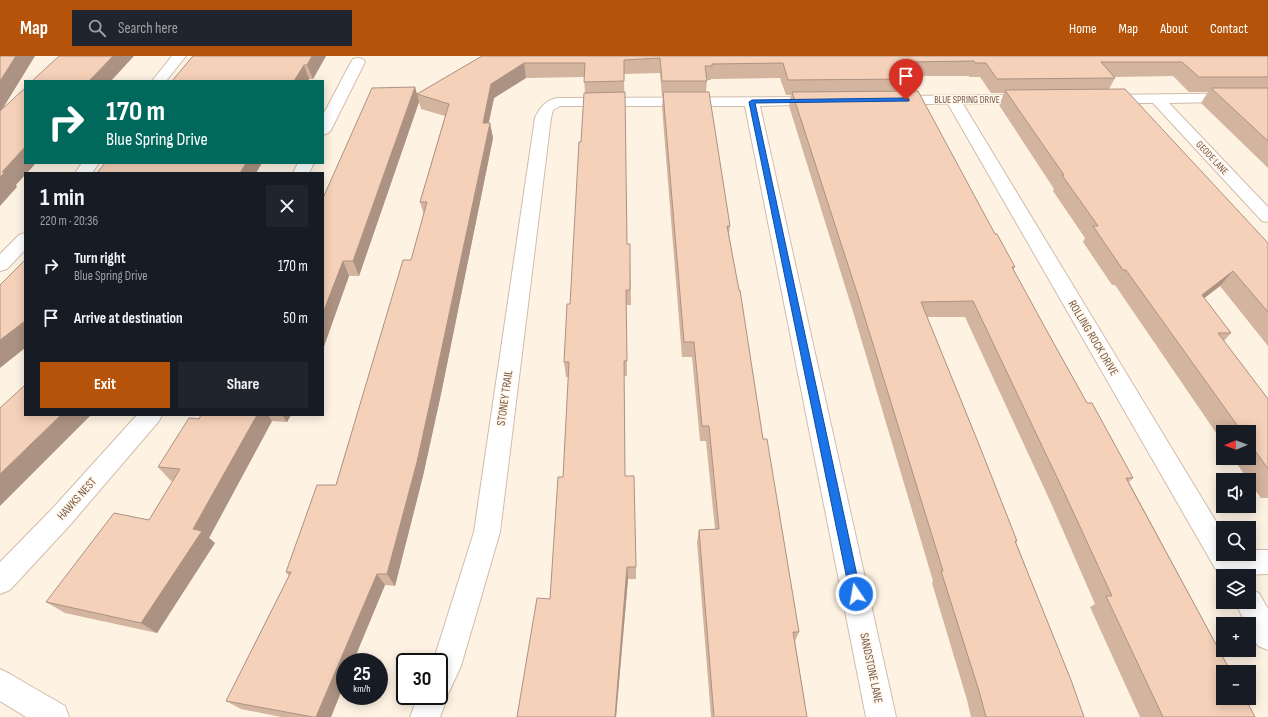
<!DOCTYPE html>
<html lang="en">
<head>
<meta charset="utf-8">
<style>
	body { margin:0; font-family:"Sofia Sans Condensed",sans-serif; background:#20242c; color:#f1f3f6; height:100vh; display:flex; flex-direction:column; font-size:15px; white-space:nowrap }
	* { box-sizing:border-box; margin:0 }
	p { font-size:13px; color:#9ea1a6 }
	.icon { flex:none; width:22px; height:22px; fill:none; stroke:currentColor; stroke-width:2; stroke-linecap:round; stroke-linejoin:round }
	.map { position:relative; flex:1; overflow:hidden }
	.side { position:absolute; left:24px; top:116px; width:300px; height:244px; display:flex; flex-direction:column; background:#171b24; border-radius:0px; box-shadow:0 2px 10px #0003 }
	.side>* { flex:none }
	.hud { position:absolute; left:24px; top:24px; width:300px; height:84px; border-radius:0px; box-shadow:0 2px 10px #0003; background:#00695c; color:#fff; overflow:hidden }
	.needle { width:26px; rotate:269deg }
	.buttons { position:absolute; left:1216px; top:369px; display:grid; gap:8px }
	.buttons a { display:grid; place-items:center; width:40px; height:40px; border-radius:0px; background:#171b24; box-shadow:0 2px 10px #0003; font-size:20px }
	.speed { position:absolute; left:336px; top:597px; display:flex; gap:8px; font-size:20px; font-weight:700; text-align:center }
	.speed>* { display:grid; place-content:center; width:52px; height:52px; border-radius:50%; background:#171b24; box-shadow:0 2px 10px #0003; line-height:1 }
	.speed small { font-size:10px; font-weight:400 }
	.speed .limit { border:2px solid #111; border-radius:6px; background:#fff; color:#111 }
	.pin { position:absolute; display:grid; place-items:center; width:34px; height:34px; color:#fff; margin:-41px -17px; border-radius:50% 50% 50% 0; rotate:-45deg; box-shadow:0 0 4px #0007 }
	.pin .icon { rotate:45deg }
	.me { position:absolute; width:44px; margin:-22px; rotate:348deg; stroke-linejoin:round; filter:drop-shadow(0 0 3px #0008) }
	.turn { display:flex; align-items:center; gap:14px; height:84px; padding:0 16px; font-size:18px }
	.turn .icon { width:52px; height:52px; stroke-width:2.5 }
	.turn b { display:block; font-size:28px; line-height:34px }
	.round { display:grid; place-items:center; flex:none; width:42px; height:42px; border-radius:0px; background:#20242c }
	.summary { display:flex; align-items:center; justify-content:space-between; height:68px; padding:0 16px }
	h1 { font-size:24px; font-weight:700; line-height:30px }
	.action { display:flex; gap:8px; margin-top:auto; padding:8px 16px }
	.action a { flex:1; height:46px; border-radius:0px; background:#b45309; color:#fff; font-size:16px; font-weight:700; line-height:46px; text-align:center }
	.action a+a { background:#20242c; color:#f1f3f6 }
	ul { padding:0; list-style:none }
	li { display:flex; align-items:center; gap:12px; height:52px; padding:0 16px }
	li div { flex:1 }
	li b { display:block; font-size:15px }
	li em { font-style:normal }
	header { display:flex; align-items:center; gap:24px; box-sizing:border-box; height:56px; padding:0 20px; background:#b45309; color:#fff }
	header strong { font-size:19px }
	nav { display:flex; gap:22px; margin-inline-start:auto; font-size:14px }
	.search { width:280px; height:36px; background:#20242c; display:flex; align-items:center; gap:10px; box-sizing:border-box; padding:0 14px; border-radius:0px; color:#9ea1a6; font-size:15px }
	.map>svg:first-child { display:block }
</style>
</head>
<body>
<header>
<strong>Map</strong>
<div class="search"><svg class="icon" aria-label="search" viewBox="0 0 24 24"><circle cx="10" cy="10" r="6"/><path d="M15 15l6 6"/></svg>Search here</div>
<nav><a>Home</a><a>Map</a><a>About</a><a>Contact</a></nav>
</header>
<div class="map">
<svg width="1268" height="661" viewBox="0 0 1268 661">
	<rect width="100%" height="100%" fill="#fef3e3"/>
	<g fill="none" stroke-linecap="round" stroke-linejoin="round">
		<g stroke="#d2bcab" stroke-width="2">
			<path id="minor" d="M172,0H186L166,25H152Z
				M358,2L363,3L365,6L331,74L328,77L323,79V59L351,6L353,3Z
				M1268,37V45L1169,47L1268,151V166L1262,165L1153,47H1105L1100,46L1098,43L1100,40L1105,39Z
				M1031,39L1036,40L1038,43L1036,46L963,48L1223,477V498H1249V494H1268V518L1223,520V526L948,48H893L888,47L886,44L888,41L893,40Z
				M821,41L826,42L828,45L826,48L760,50L896,661H866L745,50H560L553,54L551,62L500,476L461,610L449,636L447,638L448,640L440,661H410L418,640H439V606H433L474,476L535,62C540,51 545,45 557,42Z
				M82,107H99L92,117H75Z
				M298,107H314L309,117H293Z
				M25,177V194L7,213L0,215V198L19,179Z
				M137,359H162L159,365L70,469L10,534L0,538V506L52,453Z
				M1249,533L1259,537L1268,553V594L1258,590L1249,574V568H1246L1235,546H1249Z
				M0,613L10,618L65,650L69,661H26L0,645Z"/>
		</g>
		<use href="#minor" fill="#fff" fill-rule="evenodd"/>
	</g>
	<path fill="#d3b49f" d="M193,0H326L313,23H309L308,25H172Z
		M482,0H1268V112L1201,47L1208,36H1189L1173,20L1114,21L1115,22L1109,33L1268,187V290L1220,230L1204,242L1231,277L1224,285L1268,343V442H1261L1249,426V424H1248L1233,402H1249V376H1223V387L1115,229H1112L1083,186L1085,182L1053,135L1054,133L999,49L1004,37H991L980,21H969V20H910L912,23L908,35L1015,211L1013,214L1048,277L1087,347L1133,422L1129,426L1255,661H1140L1090,551L1095,548L1051,447L965,261H927L1017,485L1016,486L1084,661H971L967,644L932,527L933,525L854,259L789,50L791,39H786L780,22L711,23V24H707L706,36L730,170L729,178L763,383L799,576L795,585L807,661H711L697,486L699,474L715,473L706,385H700L692,301H682L662,51L663,40H662L660,17L624,18L627,188H630L631,249H626L627,320H624L625,420L636,511V523H628L616,661H517L550,543L563,421L569,321H566L564,306L570,248L581,86L585,37L584,21L526,22L494,42L489,67H490L493,82L441,338L423,420L395,530L385,529L353,606H345V626L331,661H281L241,653L226,645L289,520L286,516L336,429L411,204L424,159L420,146L445,60L421,53L419,46L359,220H349L323,293V142L415,31L417,38Z
		M201,359H291L287,366L272,365L209,482L215,487L157,577L65,557L46,546L149,464L173,425H171L158,411L199,363Z"/>
	<path fill="#ac9282" d="M16,0H35L0,57V25Z
		M113,0H134L111,25H89Z
		M312,0H326L313,23L307,9Z
		M524,7L526,22L494,42L485,82L483,67L491,28Z
		M304,9L309,23L308,25H294Z
		M415,31L419,46L359,220L353,205Z
		M490,67L493,82L441,338L423,420L395,530L387,518Z
		M25,91V107H36L27,117H25V119L16,129L17,131L0,150V121L2,116Z
		M246,107H262L256,117H240Z
		M343,205L349,220L323,293V257Z
		M1233,215L1220,230L1189,254L1202,239Z
		M25,265V292L0,312V284Z
		M61,359H91L0,450V418Z
		M257,359H268L272,365L209,482L215,487L157,577L141,567Z
		M282,359H291L287,366Z
		M627,511L628,523L616,661H615Z
		M377,518L385,529L353,606H345V626L331,661H316Z"/>
	<path fill="#f5d1b9" stroke="#ac9282" d="M0,0H16L0,25Z
		M59,0H113L89,25H32Z
		M193,0H312L307,9H304L294,25H172Z
		M482,0H1268V21H1199L1182,6H1101L1115,22L997,23L986,7H975L974,5L907,6L908,8H903L912,23L788,24L783,7L712,8V10H705L707,25H662L660,2L624,4V25L584,26L585,7H524L491,28L483,67H490L435,324L417,406L387,518H377L316,661H313L226,645L291,516H286L317,429H336L403,204H411L427,146H420L449,48L417,38Z
		M415,31L353,205H343L323,257V142L372,32Z
		M25,32V91L2,116H5L0,121V55Z
		M1211,32H1268V85Z
		M1125,33L1268,187V256L1233,215L1202,239L1231,277H1218L1268,343V413L1249,386V376H1242L1126,214H1123L1093,170H1098L1062,119H1064L1005,34Z
		M918,35L995,178H997L1015,211H1012L1048,277L1087,347H1092L1133,422H1126L1231,616H1223V642H1245L1255,661H1163L1106,540H1112L1063,434L973,245L921,246L980,391L1017,485H1015L1071,624L1084,661H986L979,635L941,515H943L859,243L792,36Z
		M625,36L627,188H630V234H626L627,305H624L625,420H634L636,511H627L615,661H517L537,542L550,543L558,421H563L569,306H564L567,248H570L579,86H581L584,37Z
		M663,36H709L730,170H727L739,234H740L763,383H767L799,576H793L807,661H714L699,474L719,473L709,370H702L694,286H684Z
		M105,107H246L240,117H97Z
		M25,204V265L0,284V229Z
		M25,329V359H61L0,418V352Z
		M201,359H257L193,473L202,475L141,567L46,546L114,457L149,464L180,413L158,411L189,362L199,363Z"/>
	<path fill="#1a73e8" stroke="#114b97" d="M906,42L909,43V45L755,47L861,538L860,542L856,543L851,542L850,538L749,46L752,44Z"/>
	<g text-anchor="middle" dominant-baseline="central" stroke-width="3" stroke-linejoin="round" paint-order="stroke">
		<g font-size="10" fill="#775847" stroke="#fff7eb">
			<text x="967" y="44">BLUE SPRING DRIVE</text>
			<text transform="translate(1212 102) rotate(47)">GEODE LANE</text>
		</g>
		<g font-size="12" fill="#775847" stroke="#fff7eb">
			<text transform="translate(1093 282) rotate(59)">ROLLING ROCK DRIVE</text>
			<text transform="translate(505 342) rotate(-82)">STONEY TRAIL</text>
			<text transform="translate(77 443) rotate(-48)">HAWKS NEST</text>
			<text transform="translate(871 612) rotate(78)">SANDSTONE LANE</text>
		</g>
	</g>
</svg>
<div class="buttons">
<a><svg class="needle" viewBox="-14 -14 28 28"><path d="M0-13l5 13h-10z" fill="#e53935"/><path d="M0 13l5-13h-10z" fill="#9ea1a6"/></svg></a>
<a><svg class="icon" aria-label="sound" viewBox="0 0 24 24"><path d="M4 9h4l5-4v14l-5-4H4zM17 9q2 3 0 6"/></svg></a>
<a><svg class="icon" aria-label="search" viewBox="0 0 24 24"><circle cx="10" cy="10" r="6"/><path d="M15 15l6 6"/></svg></a>
<a><svg class="icon" aria-label="layers" viewBox="0 0 24 24"><path d="M12 4l9 5-9 5-9-5zM3 14l9 5 9-5"/></svg></a>
<a>+</a>
<a>−</a>
</div>
<div class="speed"><div>25<small>km/h</small></div><div class="limit">30</div></div>
<div class="pin" style="left:906px;top:44px;background:#d93025"><svg class="icon" aria-label="arrive" viewBox="0 0 24 24"><path d="M6 21V4h12l-3 4 3 4H6"/></svg></div>
<svg class="me" style="left:856px;top:538px" viewBox="-20 -20 40 40"><circle r="17" fill="#1a73e8" stroke="#fff" stroke-width="3"/><path d="M0-11L8 9 0 5-8 9z" fill="#fff"/></svg>
<div class="hud">
<div class="turn"><svg class="icon" aria-label="right" viewBox="0 0 24 24"><path d="M7 20v-9h11M14 6l5 5-5 5"/></svg><div><b>170 m</b>Blue Spring Drive</div></div>
</div>
<section class="side">
<div class="summary"><div><h1>1 min</h1><p>220 m · 20:36</p></div><a class="round"><svg class="icon" aria-label="close" viewBox="0 0 24 24"><path d="M6 6l12 12M18 6L6 18"/></svg></a></div>
<ul>
<li><svg class="icon" aria-label="right" viewBox="0 0 24 24"><path d="M7 20v-9h11M14 6l5 5-5 5"/></svg><div><b>Turn right</b><p>Blue Spring Drive</p></div><em>170 m</em></li>
<li><svg class="icon" aria-label="arrive" viewBox="0 0 24 24"><path d="M6 21V4h12l-3 4 3 4H6"/></svg><div><b>Arrive at destination</b></div><em>50 m</em></li>
</ul>
<div class="action"><a>Exit</a><a>Share</a></div>
</section>
</div>
</body>
</html>
